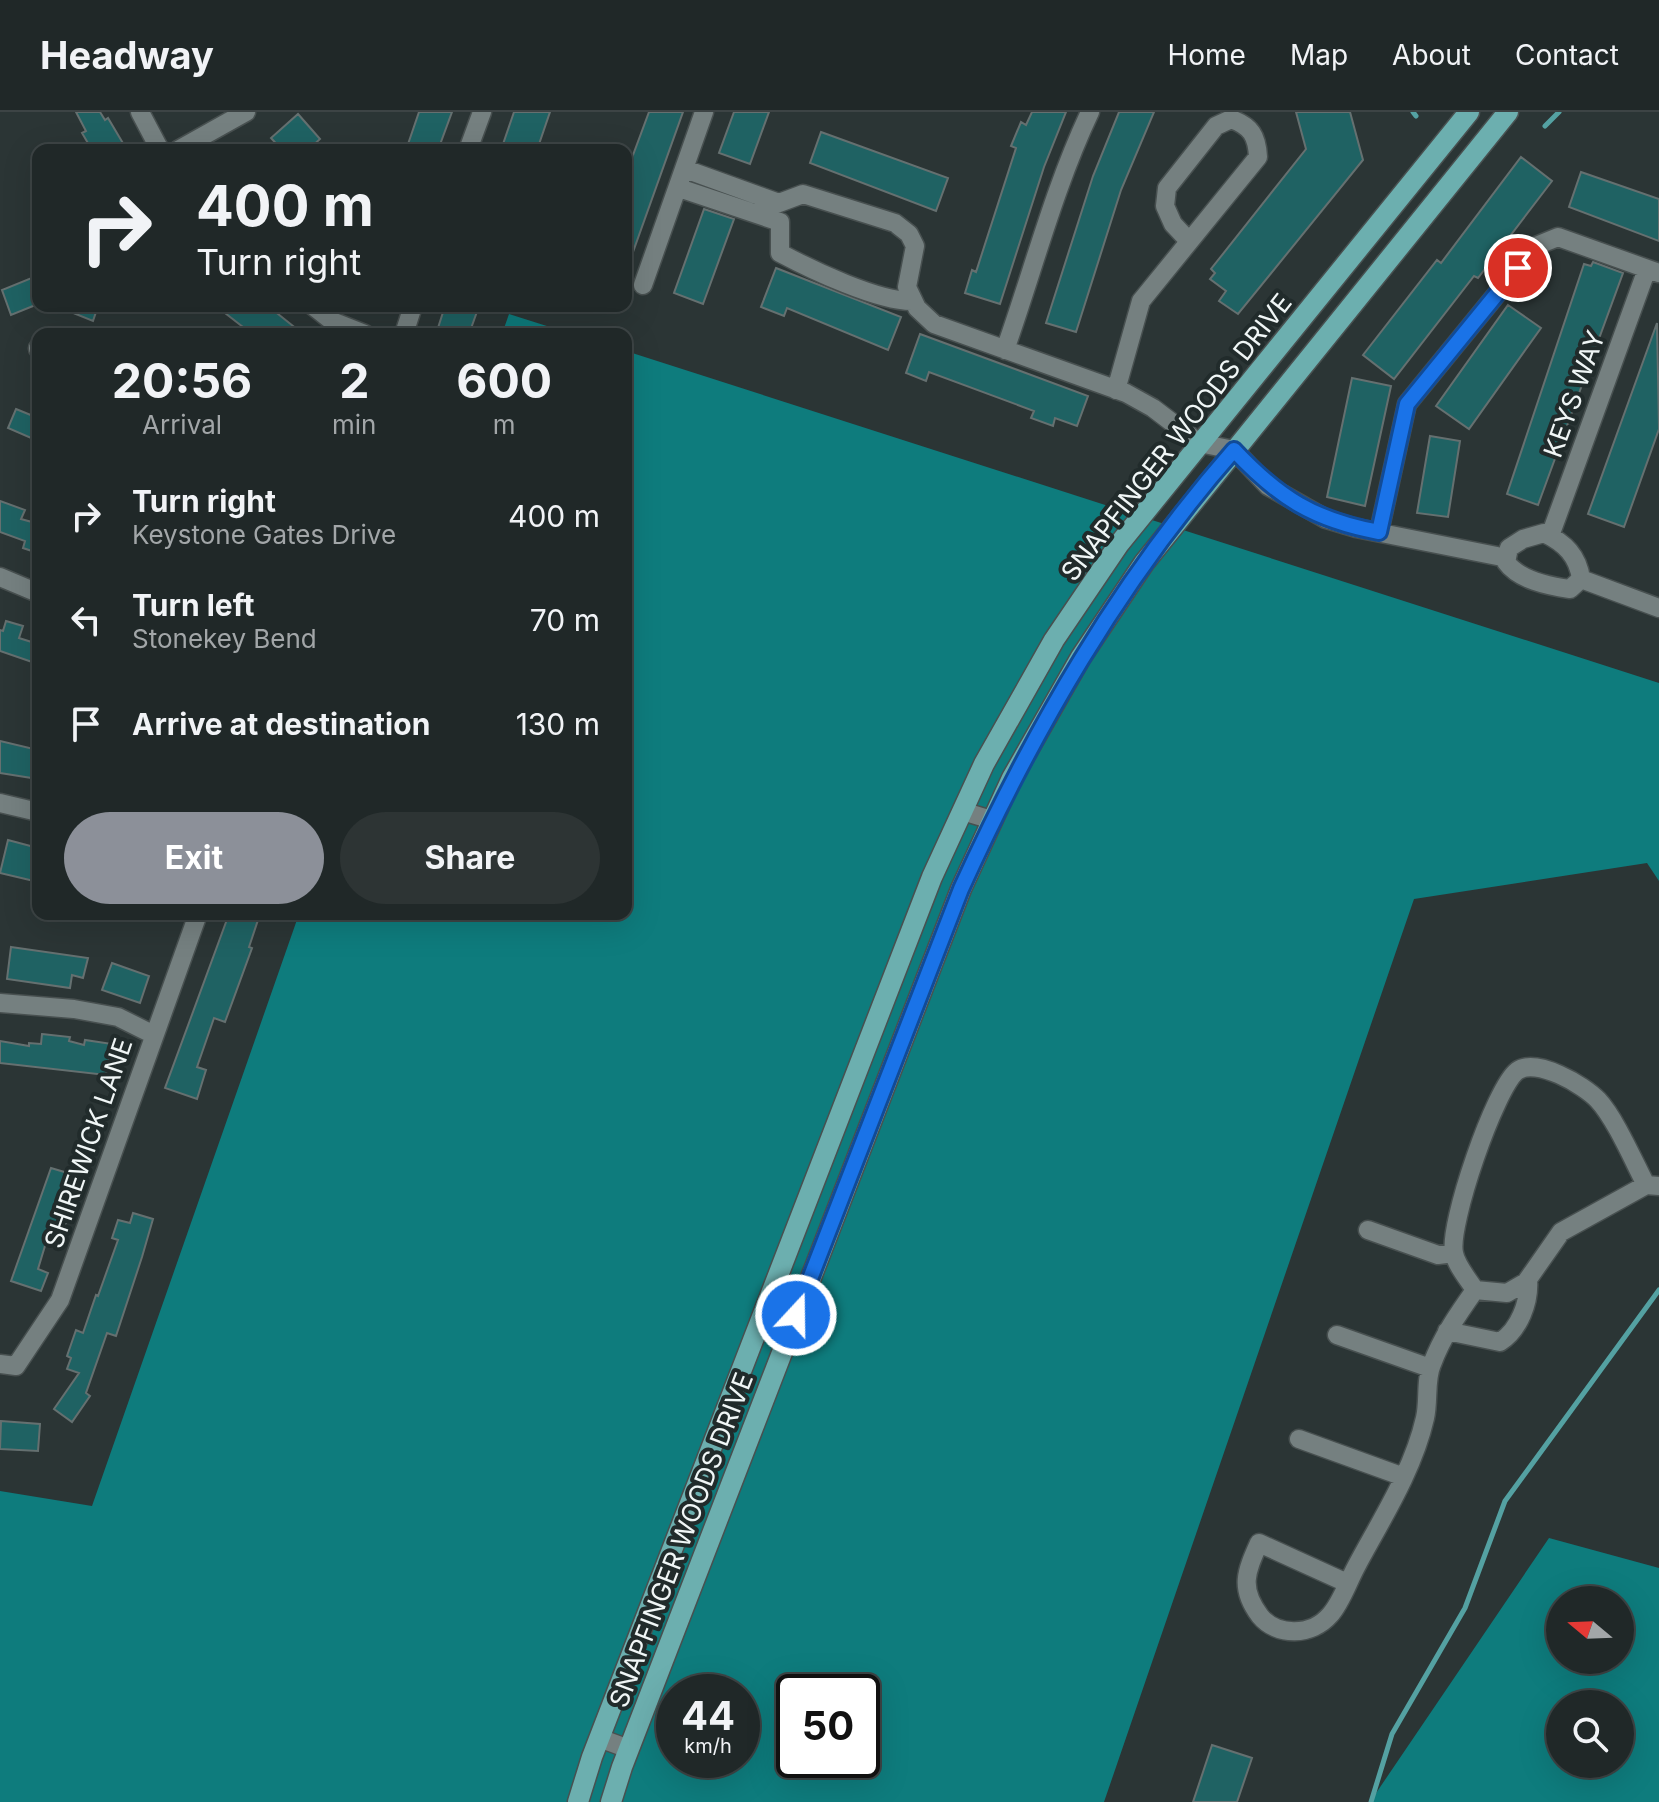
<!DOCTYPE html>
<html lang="en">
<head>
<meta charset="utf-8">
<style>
	body { margin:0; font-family:Inter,sans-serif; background:#2d3434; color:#f1f3f6; height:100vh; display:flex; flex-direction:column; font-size:30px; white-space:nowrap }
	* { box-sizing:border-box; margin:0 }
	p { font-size:26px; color:#a2a6a8 }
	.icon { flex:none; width:44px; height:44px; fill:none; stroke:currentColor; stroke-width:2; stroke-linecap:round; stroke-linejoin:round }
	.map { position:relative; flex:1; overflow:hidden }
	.panel { position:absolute; left:32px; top:216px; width:600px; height:592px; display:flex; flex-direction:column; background:#202828; border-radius:16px; box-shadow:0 8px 32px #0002,0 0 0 2px #3d4445 }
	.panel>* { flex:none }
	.top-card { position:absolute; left:32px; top:32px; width:600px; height:168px; border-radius:16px; box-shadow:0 8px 32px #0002,0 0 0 2px #3d4445; background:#202828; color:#f1f3f6; overflow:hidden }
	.needle { width:52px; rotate:289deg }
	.controls { position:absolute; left:1546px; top:1474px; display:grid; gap:16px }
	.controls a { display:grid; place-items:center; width:88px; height:88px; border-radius:50%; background:#202828; box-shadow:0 8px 32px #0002,0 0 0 2px #3d4445; font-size:40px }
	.speed { position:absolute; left:656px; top:1562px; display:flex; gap:16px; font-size:40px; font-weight:700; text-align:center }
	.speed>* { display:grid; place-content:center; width:104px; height:104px; border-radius:50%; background:#202828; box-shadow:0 8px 32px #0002,0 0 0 2px #3d4445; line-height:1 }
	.speed small { font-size:20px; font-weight:400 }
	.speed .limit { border:4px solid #111; border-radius:12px; background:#fff; color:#111 }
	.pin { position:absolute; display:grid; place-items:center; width:68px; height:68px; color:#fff; margin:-34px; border:4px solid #fff; border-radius:50%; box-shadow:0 2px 8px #0007 }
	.me { position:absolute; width:88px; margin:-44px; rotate:21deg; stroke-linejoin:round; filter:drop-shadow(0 0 6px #0008) }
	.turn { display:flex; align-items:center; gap:28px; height:168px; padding:0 32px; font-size:36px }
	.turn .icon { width:104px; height:104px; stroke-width:2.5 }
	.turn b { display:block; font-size:56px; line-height:68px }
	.eta { display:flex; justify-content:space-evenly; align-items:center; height:136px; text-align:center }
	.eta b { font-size:48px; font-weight:700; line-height:56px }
	.cta { display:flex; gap:16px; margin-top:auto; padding:16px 32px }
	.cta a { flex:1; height:92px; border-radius:48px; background:#8c9099; color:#fff; font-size:32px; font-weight:700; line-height:92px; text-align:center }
	.cta a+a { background:#2d3434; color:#f1f3f6 }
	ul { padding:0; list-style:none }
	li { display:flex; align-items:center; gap:24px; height:104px; padding:0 32px }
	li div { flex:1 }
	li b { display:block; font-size:30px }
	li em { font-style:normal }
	header { display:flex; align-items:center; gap:48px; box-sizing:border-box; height:112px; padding:0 40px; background:#202828; border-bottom:2px solid #3d4445 }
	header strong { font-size:38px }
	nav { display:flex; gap:44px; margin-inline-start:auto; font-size:28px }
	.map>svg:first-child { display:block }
</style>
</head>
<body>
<header>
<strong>Headway</strong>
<nav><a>Home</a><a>Map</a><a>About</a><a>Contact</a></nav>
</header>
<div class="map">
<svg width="1659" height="1690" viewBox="0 0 1659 1690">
	<rect width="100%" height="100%" fill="#2b3535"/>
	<path fill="#0e7c7d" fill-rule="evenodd" d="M509,202L572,222H502Z
		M626,239L1659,571V769L1647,751L1414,787L1104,1690H0V1379L92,1394L299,802H626ZM674,1580H742V1648H674ZM794,1580H862V1648H794Z
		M1549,1426L1659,1456V1690H1370ZM1560,1488H1620V1548H1560ZM1560,1592H1620V1652H1560Z"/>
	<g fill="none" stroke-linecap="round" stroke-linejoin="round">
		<path stroke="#54a1a2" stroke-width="5" d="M1413,0L1416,4
			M1545,14L1559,0
			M1371,1690L1392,1622L1465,1496L1505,1389L1659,1178"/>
	</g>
	<path fill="#1f6263" stroke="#657070" stroke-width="2" d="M76,0H100L105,8L108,6L127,38H92L82,21L86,19Z
		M419,0H452L438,38H406Z
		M514,0H550L537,38H501Z
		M649,0H683L628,154L626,62Z
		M734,0H769L750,52L719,41Z
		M1032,0H1066L1044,55L1000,192L965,181L972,158L976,160L1016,36L1011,34L1021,10L1026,13Z
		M1119,0H1154L1121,78L1076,220L1046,211L1093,64Z
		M1296,0H1350L1363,48L1238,202L1219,189L1226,179L1210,167L1215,161L1211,157L1306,37Z
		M298,2L320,27L308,38H282L271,26Z
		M821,20L948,66L936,99L810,51Z
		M1521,45L1552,69L1478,166L1474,164L1394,267L1363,243L1437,148L1441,151Z
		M1581,60L1659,87V129L1569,95Z
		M704,97L734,107L703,192L674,181Z
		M1593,150L1623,161L1538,393L1507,382L1584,152L1591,154Z
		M776,156L901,205L888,238L787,196L784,204L761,195Z
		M34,165L38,176V192L11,203L2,178Z
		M1508,193L1541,216L1469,317L1436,294Z
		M56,194H98L93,209Z
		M216,194H268L303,222H252Z
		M445,194H479L469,222H453L438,216Z
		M1657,211L1659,317L1624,415L1588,402Z
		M920,222L1088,284L1077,314L1055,306L1053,314L1031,306L1034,299L929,260L926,269L906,261Z
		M1352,266L1391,274L1365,394L1327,385Z
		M16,297L38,306V329L8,316Z
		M1430,324L1460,329L1448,405L1417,401Z
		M0,389L25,398L21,407L32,410L38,398V441L23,436L25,429L0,420Z
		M6,509L23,514L19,526L38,532V552L0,539V518L3,519Z
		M0,629L38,638V667L0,661Z
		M8,728L38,736L34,769L0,761Z
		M229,802H260L249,835L252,836L225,910L214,906L197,955L206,958L197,987L165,976Z
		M11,835L88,846L83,866L72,863L70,876L7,867Z
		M112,851L149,864L140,891L102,878Z
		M42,922L70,925L69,929L84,933L85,928L112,932L106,963L0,951V929L29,934V931L41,932Z
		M51,1056L71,1062L67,1073L77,1077L60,1128L48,1124L38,1157L48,1161L41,1179L11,1169Z
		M133,1101L153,1107L142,1145L116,1224L107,1221L86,1281L90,1284L72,1310L54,1297L79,1261L67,1257L71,1246L67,1244L76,1218L83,1221L96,1183L98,1184L118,1128L112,1126L118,1108L130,1111Z
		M1,1309L40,1312L38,1339L0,1337Z
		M1212,1633L1252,1646L1237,1690H1193Z"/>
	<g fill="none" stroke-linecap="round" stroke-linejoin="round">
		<g stroke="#485050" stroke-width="21">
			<path id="minor" d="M140,0L160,38
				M178,38L246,0
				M468,38L482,0
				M685,57L779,91L803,82L895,111L909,122L915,134L907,175L917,196L934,212L1126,281L1153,296L1199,331L1234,338L1268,374L1326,407L1356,416L1507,446
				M679,76L780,110V141C812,158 879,190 913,189
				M643,173L704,0
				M313,194L332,209L365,222
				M404,222L413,194
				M38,236V237
				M1005,238C1033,159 1054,76 1090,0
				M1116,278L1141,189L1258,45C1257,24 1251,14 1231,7L1216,14L1167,76L1165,94L1173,112L1189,129
				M1379,420L1407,292L1536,134L1558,125L1659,161
				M1544,421C1565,431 1578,444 1581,467L1570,477C1548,474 1519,468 1506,450L1509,436L1523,427Z
				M1550,424L1647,157
				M0,465L38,481
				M1581,467L1659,496
				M0,691L38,700
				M962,699L992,708
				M0,891L74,897L118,905L154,923
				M1368,1118L1438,1143L1454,1141
				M1475,1178L1507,1181L1526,1170L1561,1120L1646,1073L1659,1074
				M1447,1219L1500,1230C1519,1218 1530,1190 1528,1167
				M1337,1223L1430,1256
				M0,1252L16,1254L60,1188L198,802
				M1299,1327L1404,1365
				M1347,1471L1259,1431C1246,1460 1239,1476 1260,1504C1277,1525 1312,1524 1330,1503C1341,1491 1348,1470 1356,1455C1381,1408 1413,1359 1425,1306C1429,1289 1425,1268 1432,1252C1442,1225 1458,1202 1475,1178C1468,1167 1456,1153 1454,1141C1448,1113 1495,976 1517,959C1536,945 1584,973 1598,988C1615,1006 1634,1050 1646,1073
				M599,1626L629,1637"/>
		</g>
		<g stroke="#485050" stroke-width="23">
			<path id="major" d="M578,1690L592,1645L932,765L984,652L1054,528L1119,432L1469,0
				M611,1690L622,1655L961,777L1012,666L1081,545L1144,451L1508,0"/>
		</g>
		<use href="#minor" stroke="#758080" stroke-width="18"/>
		<use href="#major" stroke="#6cafaf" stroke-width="20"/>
	</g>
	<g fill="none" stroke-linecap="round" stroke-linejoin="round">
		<g stroke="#114b97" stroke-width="20">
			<path id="route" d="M796,1203L961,777C1033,619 1119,469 1234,338C1279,386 1314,408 1379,420L1407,292L1518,156"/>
		</g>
		<use href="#route" stroke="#1a73e8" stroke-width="14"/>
	</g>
	<g text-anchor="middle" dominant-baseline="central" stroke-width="8" stroke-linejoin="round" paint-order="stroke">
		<g font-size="26" fill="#f0f6f6" stroke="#212b2b">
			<text transform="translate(1574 282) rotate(-70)">KEYS WAY</text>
			<text transform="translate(1176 325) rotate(-52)">SNAPFINGER WOODS DRIVE</text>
			<text transform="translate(88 1031) rotate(-71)">SHIREWICK LANE</text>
			<text transform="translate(681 1428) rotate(-69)">SNAPFINGER WOODS DRIVE</text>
		</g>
	</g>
</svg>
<div class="controls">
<a><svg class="needle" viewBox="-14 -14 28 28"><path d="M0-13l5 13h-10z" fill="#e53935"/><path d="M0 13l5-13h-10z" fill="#a2a6a8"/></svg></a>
<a><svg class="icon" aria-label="search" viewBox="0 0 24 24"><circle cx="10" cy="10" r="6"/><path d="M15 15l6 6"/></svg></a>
</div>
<div class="speed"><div>44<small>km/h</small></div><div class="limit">50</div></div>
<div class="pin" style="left:1518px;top:156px;background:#d93025"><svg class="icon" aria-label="arrive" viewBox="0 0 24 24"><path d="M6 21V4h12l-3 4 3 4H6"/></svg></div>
<svg class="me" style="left:796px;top:1203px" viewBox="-20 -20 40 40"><circle r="17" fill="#1a73e8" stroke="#fff" stroke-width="3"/><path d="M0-11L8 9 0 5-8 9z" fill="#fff"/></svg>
<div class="top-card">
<div class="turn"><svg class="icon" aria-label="right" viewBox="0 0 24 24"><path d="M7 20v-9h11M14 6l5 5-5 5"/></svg><div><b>400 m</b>Turn right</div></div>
</div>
<section class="panel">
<div class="eta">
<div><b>20:56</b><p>Arrival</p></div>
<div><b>2</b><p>min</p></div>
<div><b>600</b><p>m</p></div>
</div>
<ul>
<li><svg class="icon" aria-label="right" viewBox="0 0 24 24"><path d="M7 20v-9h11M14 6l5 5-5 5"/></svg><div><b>Turn right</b><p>Keystone Gates Drive</p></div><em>400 m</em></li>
<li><svg class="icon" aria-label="left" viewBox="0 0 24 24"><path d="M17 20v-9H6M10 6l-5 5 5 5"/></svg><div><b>Turn left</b><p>Stonekey Bend</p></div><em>70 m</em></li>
<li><svg class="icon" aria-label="arrive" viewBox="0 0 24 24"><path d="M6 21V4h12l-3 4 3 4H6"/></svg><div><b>Arrive at destination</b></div><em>130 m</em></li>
</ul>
<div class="cta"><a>Exit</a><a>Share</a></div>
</section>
</div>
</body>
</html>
